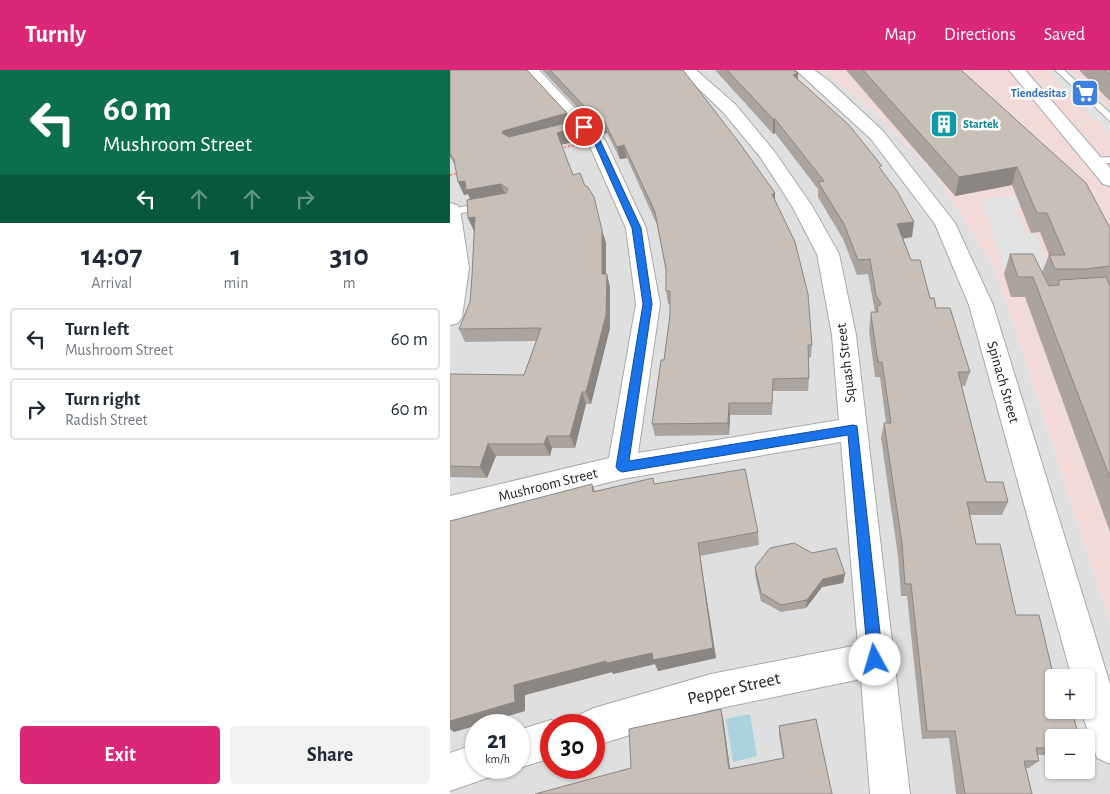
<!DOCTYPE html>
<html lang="en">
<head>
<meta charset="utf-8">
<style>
	body { margin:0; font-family:"Alegreya Sans",sans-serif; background:#f2f2f3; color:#1f2937; height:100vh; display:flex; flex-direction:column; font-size:19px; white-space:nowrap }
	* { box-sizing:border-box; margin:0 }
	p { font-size:16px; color:#747a83 }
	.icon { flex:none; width:28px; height:28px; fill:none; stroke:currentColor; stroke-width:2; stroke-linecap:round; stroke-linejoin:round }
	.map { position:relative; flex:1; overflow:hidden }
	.panel { display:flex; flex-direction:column; background:#fff; width:450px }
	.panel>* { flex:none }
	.guide { background:#0b6e4f; color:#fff; overflow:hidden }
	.controls { position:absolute; left:595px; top:599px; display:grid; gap:10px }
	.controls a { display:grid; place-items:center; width:50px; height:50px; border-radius:5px; background:#fff; box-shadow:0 1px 4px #0004; font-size:25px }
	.speed { position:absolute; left:15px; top:644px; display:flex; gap:10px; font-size:25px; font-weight:700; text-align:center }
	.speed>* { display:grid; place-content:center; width:65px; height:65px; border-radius:50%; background:#fff; box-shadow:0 1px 4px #0004; line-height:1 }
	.speed small { font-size:12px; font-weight:400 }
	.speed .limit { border:8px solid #d22; background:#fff; color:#111 }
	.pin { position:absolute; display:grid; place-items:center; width:42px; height:42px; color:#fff; margin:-21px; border:2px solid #fff; border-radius:50%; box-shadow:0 1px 5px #0007 }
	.me { position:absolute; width:55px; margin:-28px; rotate:354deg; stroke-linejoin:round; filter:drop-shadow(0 0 4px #0008) }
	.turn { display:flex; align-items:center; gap:18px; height:105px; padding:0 20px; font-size:22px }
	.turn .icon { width:65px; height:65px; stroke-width:2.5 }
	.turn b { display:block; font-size:35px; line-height:42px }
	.lanes { display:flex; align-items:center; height:48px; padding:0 20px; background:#0003; justify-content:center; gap:25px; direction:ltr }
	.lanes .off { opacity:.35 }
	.eta { display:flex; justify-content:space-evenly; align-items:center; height:85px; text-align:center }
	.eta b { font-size:30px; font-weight:600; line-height:35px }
	.primary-button { display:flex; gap:10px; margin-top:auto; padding:10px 20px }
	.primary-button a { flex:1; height:58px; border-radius:5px; background:#db2777; color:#fff; font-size:20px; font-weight:600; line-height:58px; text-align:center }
	.primary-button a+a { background:#f2f2f3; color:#1f2937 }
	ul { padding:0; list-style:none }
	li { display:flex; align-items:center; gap:15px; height:62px; margin:0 10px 8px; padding:0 10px; border:2px solid #e0e1e3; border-radius:5px }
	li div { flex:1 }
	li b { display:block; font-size:19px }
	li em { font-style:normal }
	header { display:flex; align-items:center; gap:30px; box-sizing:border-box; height:70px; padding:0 25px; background:#db2777; color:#fff }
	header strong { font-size:24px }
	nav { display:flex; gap:28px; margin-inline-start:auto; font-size:18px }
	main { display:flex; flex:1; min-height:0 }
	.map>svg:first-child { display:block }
</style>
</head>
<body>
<header>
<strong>Turnly</strong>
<nav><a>Map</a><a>Directions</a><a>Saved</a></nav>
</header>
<main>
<section class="panel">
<div class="guide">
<div class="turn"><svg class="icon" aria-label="left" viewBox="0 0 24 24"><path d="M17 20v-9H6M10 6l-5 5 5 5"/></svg><div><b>60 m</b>Mushroom Street</div></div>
<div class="lanes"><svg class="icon" aria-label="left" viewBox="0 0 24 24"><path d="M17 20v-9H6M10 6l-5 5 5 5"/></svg><svg class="icon off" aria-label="ahead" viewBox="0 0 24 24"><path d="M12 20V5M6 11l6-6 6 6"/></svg><svg class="icon off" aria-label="ahead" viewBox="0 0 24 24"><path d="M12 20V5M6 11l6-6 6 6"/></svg><svg class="icon off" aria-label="right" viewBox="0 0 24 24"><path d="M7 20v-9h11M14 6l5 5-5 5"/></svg></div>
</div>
<div class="eta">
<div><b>14:07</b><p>Arrival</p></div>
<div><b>1</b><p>min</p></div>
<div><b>310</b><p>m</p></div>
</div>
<ul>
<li><svg class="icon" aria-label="left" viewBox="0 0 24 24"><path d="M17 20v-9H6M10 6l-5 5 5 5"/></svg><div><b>Turn left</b><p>Mushroom Street</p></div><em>60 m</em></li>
<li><svg class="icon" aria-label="right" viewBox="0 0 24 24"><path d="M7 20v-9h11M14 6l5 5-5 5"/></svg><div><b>Turn right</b><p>Radish Street</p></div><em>60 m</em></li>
</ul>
<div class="primary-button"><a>Exit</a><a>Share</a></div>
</section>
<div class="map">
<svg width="660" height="724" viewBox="0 0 660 724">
	<rect width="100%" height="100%" fill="#f2efe9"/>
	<path fill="#e0dfdf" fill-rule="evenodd" d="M0,0H369L424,41L485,104L545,198L660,553V724H0ZM604,608H636V640H604ZM26,655H69V698H26ZM101,655H144V698H101ZM604,668H636V700H604Z"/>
	<path fill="#f2dad9" d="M369,0H660V553L545,198L485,104L424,41Z"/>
	<path fill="#e2e2e2" d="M596,0H620L660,39V65Z
		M567,127L571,139L566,140L575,163H585L600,202H556L530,128Z"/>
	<path fill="#aad3df" d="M300,644L307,686L283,692L276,649Z"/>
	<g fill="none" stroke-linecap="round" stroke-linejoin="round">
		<g stroke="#a9a9a9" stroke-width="2">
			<path id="lane" d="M605,0H614L660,43V51Z
				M660,87V93L646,94L641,91L646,88Z
				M36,133L40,134V138L0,145V139Z"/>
		</g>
		<g stroke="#a9a9a9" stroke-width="2">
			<path id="street" d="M72,0H89L155,70L196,158L210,234L188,383L389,350L382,265L367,184L342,136L311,88L273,42L229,0H246L285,34L324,81L362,136L389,184L406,265L460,724H420L411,609L261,640L144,676V655H126L131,644L144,638L261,604L408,575L391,372L172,409L0,452V426L159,388L186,234L176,158L138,72Z
				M346,0H364L378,10L433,61L505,153L543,235L660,614V694L647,688L631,640H636V608H622L519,235L485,154L421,69Z
				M559,0H575L660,98V116L653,114Z
				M0,133L7,135L10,139L19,198L12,247L8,253L0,255Z
				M101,650L113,655H101V688L69,698H68L69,660Z
				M26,674V698H43L40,707L0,721V683Z"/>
		</g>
		<path stroke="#fa8072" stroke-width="2" stroke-dasharray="2 2" stroke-linecap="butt" d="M110,78L126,75
			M0,105L9,103"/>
		<use href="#lane" fill="#fff" fill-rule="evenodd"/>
		<use href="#street" fill="#fff" fill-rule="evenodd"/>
	</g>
	<path fill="#aba49e" d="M0,0L117,43L120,52L133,69L111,75L123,105L156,173V204L160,217V258L141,334H136L125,378H102L100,386H46L37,408L0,407V304L74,305L86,271L15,272L9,259L20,232L25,161H24L18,148L20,129L18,124L14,125L5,95L0,87Z
		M92,0H233L325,132L362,275L361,287L358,288L359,308L358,321H323L322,345H280L279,365L205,366L202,354L214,290L220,245V234H218L216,221V201L207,155L177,88L170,89L157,63L152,64Z
		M265,0H343L348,3V9L432,101L462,167L453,168L461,190L480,228L486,238L520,302L515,316H512L536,412L558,432L552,445H520L526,474L566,545L604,668V685H588L589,691L579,698H576L582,724H506L499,668L472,669L457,526H451L448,486L431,368L434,353H436L430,307H425L419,261L421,242H425L418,204L407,205L393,169L368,127V119L325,63L323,64Z
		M396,0H511L660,158V215L659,214L660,216V462L575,227H561L554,204L560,184L592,202L599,185L590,162L581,163L562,115L505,126Z
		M629,0H660V31Z
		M142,414L145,421L205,414L308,462L309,475L250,486L266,588L208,601L205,594L163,604L162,602L75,625V641L4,662Z
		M305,497L395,504L393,513L372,517L356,538L331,542L311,531L305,505Z
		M273,648L280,699L333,688L329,665V656L382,724L181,698Z"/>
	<path fill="#8b8681" d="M348,3L347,17L343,5Z
		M117,43L121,56L56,75L52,63L53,61Z
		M323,49H325V63L323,64Z
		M154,51L157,63L152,64L149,52Z
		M130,57L133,69L110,75L107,63Z
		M174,75L177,88L170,89L167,77Z
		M567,97L562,115L505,126L509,107Z
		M15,111L51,114L56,127L22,133L18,124L14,125L8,112Z
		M325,123V136L322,124Z
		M25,147L31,160L24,161L18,148Z
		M464,152L462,167L445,170L447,154Z
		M152,160L156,173V217L152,204Z
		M157,204L160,217V258L141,334L136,322Z
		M132,322L136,334L125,378L120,366Z
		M279,333L280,345L279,365L278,353Z
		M97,366L102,378L100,386L94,374Z
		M38,374L46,386L37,408L30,397Z
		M248,473L250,486L266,588L208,601L205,594L163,604L162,602L75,625V641L4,662L0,659V651L64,615Z
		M395,504L393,513L372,517L356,538L357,530L373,509Z
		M271,639L273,648L281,706L279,699Z"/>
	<path fill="#c7bfb8" stroke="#8b8681" d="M0,0H77L117,43L53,61L52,63L59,67L124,51L130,57L107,63L123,105L130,103L135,116H137L144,127L152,160V204H157L156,245L136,322H132L120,366H97L94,374H38L30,397L0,396V304L74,305L91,258L9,259L20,232L22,206L25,147L18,148L17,130L56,123L58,119L51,114L16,120L15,111L8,112L4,90L0,83Z
		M100,0H233L291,75L325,123L322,124L345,172L358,224L362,275H358L359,308L323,309L322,333H279L278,353L202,354L211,290H214L220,245V221H216V199L205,142L174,75L167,77L154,51L149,52Z
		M277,0H343L348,3L343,5L399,55L432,96L429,97L447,121L464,152L447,154L461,190H470L480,228H484L486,238H500L520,302H508L536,412H553L558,432H517L526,474H550L566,545H589L604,608V640H622L629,668H604V678H586L589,691H574L582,724H515L505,661H477L461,514H455L452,473L434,353H441L432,292H428L421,246V242H428L427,237L431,234L426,225L420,189L408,190L394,154L368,112L374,111L325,49H323Z
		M413,0H511L636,113L660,158V196L636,199H605L599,185H615L597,143H587L567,97L509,107Z
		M655,0H660V5Z
		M560,184H583L599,216L609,215V210L656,207L660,216V408L583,207H568Z
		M295,399L308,462L248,473L263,578L203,590L202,583L157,593L156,591L64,615L65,632L0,651V451L142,414L143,422L203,408L204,414Z
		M344,473L362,483L386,478L395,504L373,509L357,530L331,535L311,523L305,497L320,478Z
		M271,639L279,699L334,688L329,656L366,649L382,724H85L181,698L179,659Z"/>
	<path fill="#1a73e8" stroke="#114b97" d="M134,55L150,70L191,158L202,234L179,391L403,355L407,356L433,590L430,595L425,597L420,595L418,590L398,365L172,402L168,400L166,397L193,234L182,158L143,70L131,57Z"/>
	<defs>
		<g id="supermarket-square" transform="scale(1.4375)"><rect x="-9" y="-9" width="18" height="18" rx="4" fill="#3f7fe0" stroke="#fff"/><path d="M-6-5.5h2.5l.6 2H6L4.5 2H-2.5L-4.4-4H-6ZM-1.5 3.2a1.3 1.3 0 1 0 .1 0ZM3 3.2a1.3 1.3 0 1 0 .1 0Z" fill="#fff"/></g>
		<g id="building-square" transform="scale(1.4375)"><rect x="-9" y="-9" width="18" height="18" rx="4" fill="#0f9aa8" stroke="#fff"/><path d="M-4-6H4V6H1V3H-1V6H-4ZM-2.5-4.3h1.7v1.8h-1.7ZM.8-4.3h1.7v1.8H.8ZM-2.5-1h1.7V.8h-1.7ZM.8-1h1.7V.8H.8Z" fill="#fff"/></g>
	</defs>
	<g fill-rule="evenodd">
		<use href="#supermarket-square" x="635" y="23"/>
		<use href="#building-square" x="494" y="54"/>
	</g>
	<g text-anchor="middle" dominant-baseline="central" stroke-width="5" stroke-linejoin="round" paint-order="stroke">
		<g font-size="12" font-weight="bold" fill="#366cbe" stroke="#fff" text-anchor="end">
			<text x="616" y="23">Tiendesitas</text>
		</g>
		<g font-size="12" font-weight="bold" fill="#0d838f" stroke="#fff" text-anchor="start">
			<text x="513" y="54">Startek</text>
		</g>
		<g font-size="15" fill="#222" stroke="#fff">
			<text transform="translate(396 293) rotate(-97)">Squash Street</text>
			<text transform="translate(553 312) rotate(74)">Spinach Street</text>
			<text transform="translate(98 415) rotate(-14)">Mushroom Street</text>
		</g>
		<g font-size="18" fill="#222" stroke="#fff">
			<text transform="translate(284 619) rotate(-13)">Pepper Street</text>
		</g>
	</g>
</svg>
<div class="controls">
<a>+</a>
<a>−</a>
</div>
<div class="speed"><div>21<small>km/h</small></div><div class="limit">30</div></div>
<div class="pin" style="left:134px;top:57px;background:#d93025"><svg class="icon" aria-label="arrive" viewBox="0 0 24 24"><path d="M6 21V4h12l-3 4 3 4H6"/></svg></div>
<svg class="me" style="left:425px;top:590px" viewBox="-20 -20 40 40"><circle r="19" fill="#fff"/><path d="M0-13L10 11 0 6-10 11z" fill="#1a73e8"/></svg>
</div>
</main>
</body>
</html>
